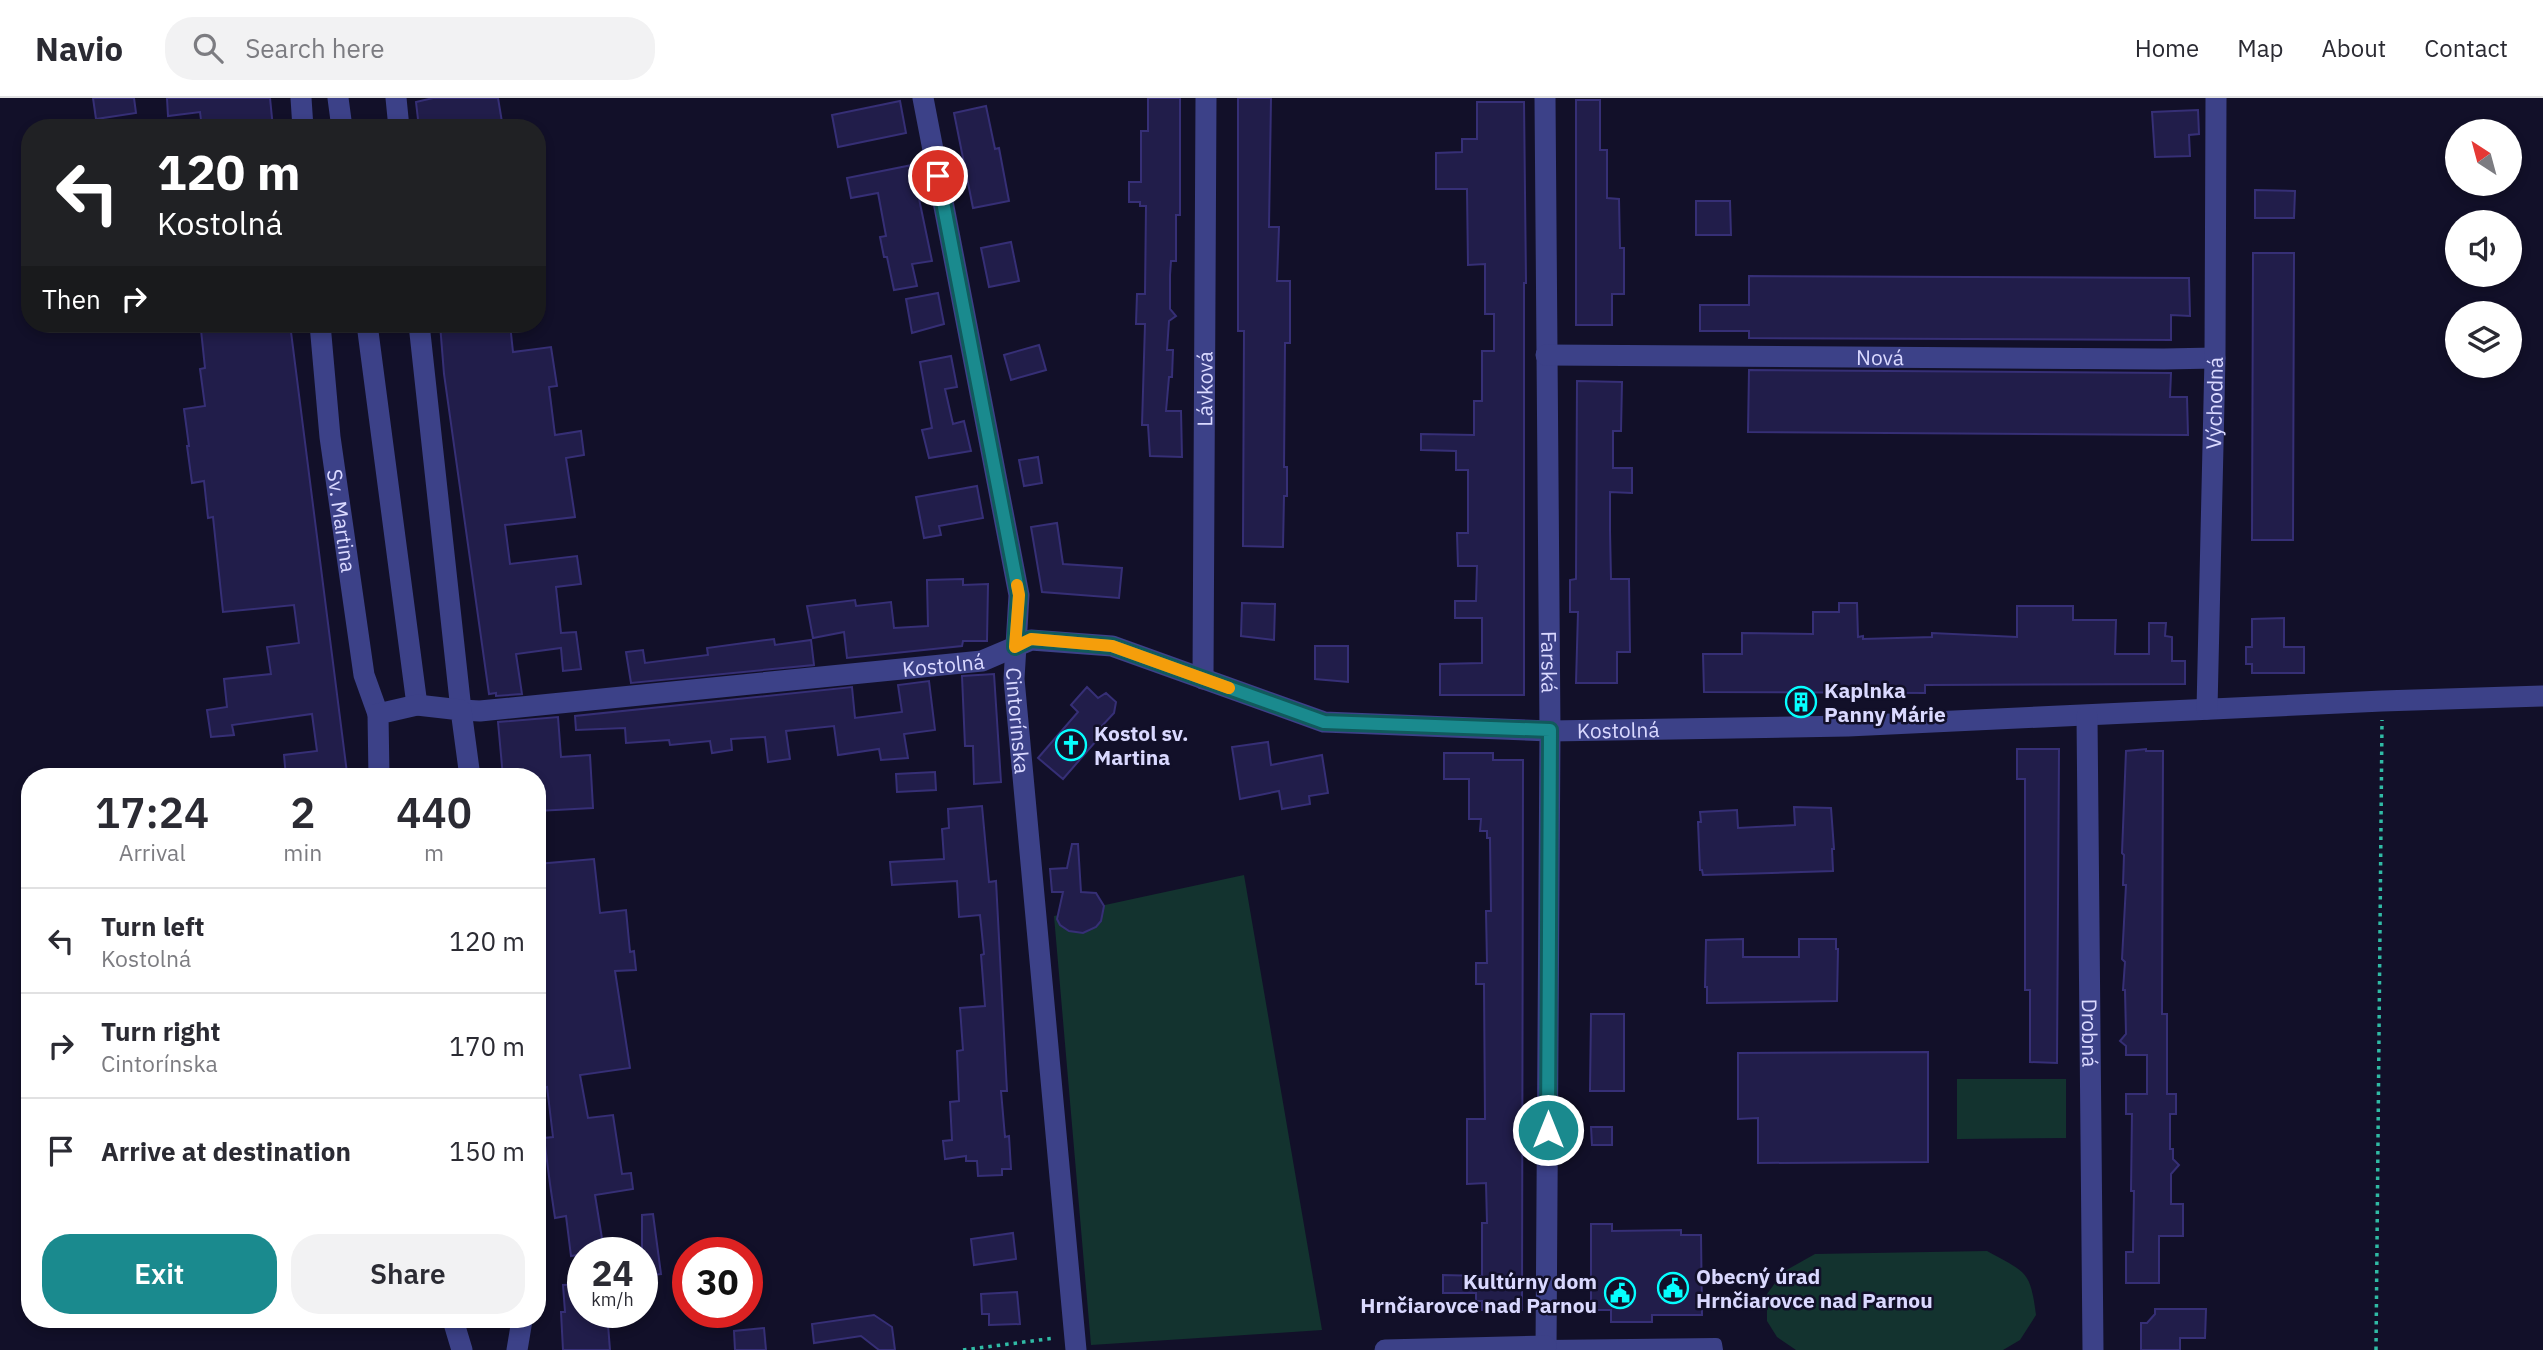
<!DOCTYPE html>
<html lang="en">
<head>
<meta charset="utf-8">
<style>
	body { margin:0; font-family:"IBM Plex Sans",sans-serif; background:#f2f2f3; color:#2b2b33; height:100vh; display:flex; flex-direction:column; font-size:26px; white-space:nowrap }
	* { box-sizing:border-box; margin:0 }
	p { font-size:23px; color:#7c7c81 }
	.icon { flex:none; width:38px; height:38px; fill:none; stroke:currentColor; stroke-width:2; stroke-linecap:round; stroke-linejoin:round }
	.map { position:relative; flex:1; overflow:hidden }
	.details { position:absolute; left:21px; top:670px; width:525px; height:560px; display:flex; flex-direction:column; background:#fff; border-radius:28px; box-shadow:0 4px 10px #0003 }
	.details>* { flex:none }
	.hud { position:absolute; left:21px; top:21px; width:525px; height:214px; border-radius:28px; box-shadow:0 4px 10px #0003; background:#202124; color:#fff; overflow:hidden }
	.needle { width:46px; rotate:324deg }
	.tools { position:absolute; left:2445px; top:21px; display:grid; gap:14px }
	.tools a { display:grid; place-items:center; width:77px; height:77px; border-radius:50%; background:#fff; box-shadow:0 4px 10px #0003; font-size:35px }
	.speed { position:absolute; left:567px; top:1139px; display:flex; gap:14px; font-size:35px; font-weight:700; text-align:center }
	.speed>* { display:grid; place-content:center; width:91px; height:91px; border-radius:50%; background:#fff; box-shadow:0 4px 10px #0003; line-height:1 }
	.speed small { font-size:18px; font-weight:400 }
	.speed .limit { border:10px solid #d22; background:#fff; color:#111 }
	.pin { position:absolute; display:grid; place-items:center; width:60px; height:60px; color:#fff; margin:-30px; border:4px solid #fff; border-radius:50%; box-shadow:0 2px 7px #0007 }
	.me { position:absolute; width:77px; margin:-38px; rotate:0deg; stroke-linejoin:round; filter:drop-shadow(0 0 5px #0008) }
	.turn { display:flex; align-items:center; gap:24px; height:147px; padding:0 21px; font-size:32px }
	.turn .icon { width:91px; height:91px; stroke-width:2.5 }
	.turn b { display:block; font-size:49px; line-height:60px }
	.then { display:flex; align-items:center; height:66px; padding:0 21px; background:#0003; gap:14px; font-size:26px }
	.eta { display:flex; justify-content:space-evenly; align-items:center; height:119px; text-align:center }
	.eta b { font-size:42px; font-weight:600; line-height:49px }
	.button { display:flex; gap:14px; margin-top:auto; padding:14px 21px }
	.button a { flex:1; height:80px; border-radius:28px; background:#1a8a8e; color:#fff; font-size:28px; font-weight:600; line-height:80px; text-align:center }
	.button a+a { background:#f2f2f3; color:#2b2b33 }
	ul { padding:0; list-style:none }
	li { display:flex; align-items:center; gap:21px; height:105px; padding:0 21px; border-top:2px solid #e1e1e2 }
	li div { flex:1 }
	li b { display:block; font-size:26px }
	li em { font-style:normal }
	header { display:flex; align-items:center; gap:42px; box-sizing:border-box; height:98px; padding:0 35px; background:#fff; border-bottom:2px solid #e1e1e2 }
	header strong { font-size:33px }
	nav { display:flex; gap:38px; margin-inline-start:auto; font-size:24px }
	.search { width:490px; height:63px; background:#f2f2f3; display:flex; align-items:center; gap:18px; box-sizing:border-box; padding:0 24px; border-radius:28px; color:#7c7c81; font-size:26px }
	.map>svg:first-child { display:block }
</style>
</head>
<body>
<header>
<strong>Navio</strong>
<div class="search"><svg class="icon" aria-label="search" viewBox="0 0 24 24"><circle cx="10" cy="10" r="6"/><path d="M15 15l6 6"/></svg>Search here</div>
<nav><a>Home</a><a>Map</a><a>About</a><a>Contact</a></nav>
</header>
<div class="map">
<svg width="2543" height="1252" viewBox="0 0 2543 1252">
	<rect width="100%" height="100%" fill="#121029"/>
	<path fill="#13332f" d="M1244,777L1322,1232L1091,1247L1054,818Z
		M1957,981H2066V1040L1957,1041Z
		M1987,1153C2026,1175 2030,1171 2036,1217L2020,1242L2003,1252H1796L1777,1239L1767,1223V1196L1783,1174L1815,1156Z"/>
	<path fill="#211d4a" stroke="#362f76" stroke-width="2" d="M93,0H134L136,15L96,21Z
		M167,0H270L273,30H236V26L202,30L200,14L168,18Z
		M433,0H498L503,30H419L416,4Z
		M1148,0H1180V117H1176V163H1171L1170,177V211L1176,218L1169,223L1167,252H1173L1172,279H1169L1166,313H1181L1182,359L1150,358L1148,327H1142L1145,226H1136L1137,196H1145L1146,108H1140V104H1129V84H1141V33H1148Z
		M1238,0H1271L1269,129H1279L1277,183H1290V245H1285L1284,369H1287V398H1284L1283,449L1243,448L1244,233H1238Z
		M1576,2H1600V52H1607V100L1619,101L1620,150H1624V196H1612V227H1576Z
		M900,3L906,35L838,49L832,17Z
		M1477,4H1524L1526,185H1524V597H1440V566L1482,565V520H1455V503H1476L1477,468H1458L1457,435H1468V372H1456V353L1421,352V336L1474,337V303H1482V253H1494V216H1485V166L1468,167L1467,91H1436V55L1462,54V41H1477Z
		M986,8L995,51L999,50L1009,103L973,110L954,15Z
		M2198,12L2199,36L2189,37L2190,58L2155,59L2152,14Z
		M912,67L932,163L912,166L917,188L894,192L887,159H884L880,139L886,138L878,95L851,100L847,80Z
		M2255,92L2295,93L2294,120H2255Z
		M1696,103H1730L1731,137H1696Z
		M1011,144L1019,183L989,189L981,150Z
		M2253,155H2294L2293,442H2252Z
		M1749,178L2189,180L2190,218L2171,217V242L1749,240V233H1700V207H1749Z
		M938,195L944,226L912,235L906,201Z
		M256,226H290L347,675L340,676V679H286L284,657L317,653L312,616L232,627L234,637L211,639L207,612L227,609L224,581L271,576L267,549L299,545L294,507L223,514L213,419L208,420L204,383L192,385L187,348H189L184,311L205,308L200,271L205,270L201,232Z
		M440,226H459V230L510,226L513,254L551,249L557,288L549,289L555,337L581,333L584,357L566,360L575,419L505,427L510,466L577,458L581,486L556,489L561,535L576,534L581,571L563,573L561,550L516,556L522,596L496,598V595L489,596L444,276Z
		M1039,247L1046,272L1011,282L1004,257Z
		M951,258L957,289L945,291L953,326L964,323L971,353L929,360L922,332L932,330L920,264Z
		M1749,272L2171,275L2170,299H2187L2188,337L1748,334Z
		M1577,283L1622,284L1621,333H1613V370H1632V395L1610,394V433L1611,481H1629L1630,554H1617V585H1576L1578,514H1570V482L1576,481Z
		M1038,359L1042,385L1024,388L1019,362Z
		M977,388L983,420L939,428L941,437L924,440L916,399Z
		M1057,425L1063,466L1122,470L1119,500L1042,494L1031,429Z
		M963,481V487L988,486L987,543H963L962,548L847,560L844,534L813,540L807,508L855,502L856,508L891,504L894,530L928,528L927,482Z
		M1242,505L1275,506L1274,542L1241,538Z
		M1839,505H1857L1858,539L1863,538V541L1932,539V535L2017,539V508H2073V522H2116L2115,556H2149V525H2166L2165,538L2172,539V563H2185V586L1925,587V595L1704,594L1703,556H1742V535L1813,536V514H1839Z
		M2284,520V549H2304V575H2252V566H2246V549H2252V521Z
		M774,541L775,547L811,542L814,567L631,585L626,554L643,552L645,565L708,557L707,550Z
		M1315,548H1348V584L1315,581Z
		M994,576L1001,684L974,686L973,648H965L962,578Z
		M929,583L935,632L904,636L908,660L881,662L879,651L838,657L834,628L786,633L790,661L768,664L765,639L731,641L732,652L712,655L710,643L670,647L669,642L626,645L625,630L576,632L575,618L852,589L855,620L902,614L898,587Z
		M1087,589L1098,600L1106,595L1116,604L1114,615L1099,631L1103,635L1063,681L1038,660L1078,614L1071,607Z
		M558,619L561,659L590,657L593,710L537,713V679H503L498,624Z
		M1268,644L1271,667L1322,657L1328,695L1309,698L1310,706L1282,711L1279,693L1240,701L1232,649Z
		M2017,651H2059L2057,965L2030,964V892H2025V681H2017Z
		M2146,651V653H2163L2162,916H2167V996H2176V1016H2170V1051H2173V1061L2179,1067L2171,1076V1106H2183V1138H2159V1185H2126V1154H2133L2134,1093H2131L2132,1016H2126V996H2147V957H2126V948L2120,943L2126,936L2125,892H2123L2125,864L2122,861L2126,787H2123L2124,757L2122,755L2126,653Z
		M1444,655H1493V662H1523L1522,1212H1482V1203H1476V1195H1443V1177L1482,1178V1125H1487L1486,1085L1467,1086V1021H1485L1484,886H1476V865H1487L1486,813H1491L1490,740H1487V733H1480L1481,721H1469V681H1444Z
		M935,674L936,692L897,694L896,676Z
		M982,708L989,784L996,783L1007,993H1001L1005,1039L1009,1038L1011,1071H1002V1077L978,1078L977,1063H966V1058L945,1061L943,1043L952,1042L950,1004L959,1003L957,953L963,952L960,910L985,908L981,857L984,856L980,817L959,819L957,783L892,787L890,764L944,761L942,731L949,730L948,711Z
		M1794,709L1831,710L1834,751H1832L1833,773L1703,777L1702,772H1700L1698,724H1701L1700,714L1737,712L1738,730L1795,727Z
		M1072,746H1078L1081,794L1096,795L1104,808L1101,823L1096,829L1083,835L1069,833L1060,827L1057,821L1063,794H1052L1050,771L1067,770Z
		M594,761L600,815L626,812L630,854L634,853L636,872L615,873L630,970L580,977L588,1020L613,1017L622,1076L631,1075L633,1091L595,1097L604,1153L571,1158L566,1118L555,1120L550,1086L544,1040L553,1039L547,989L537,991V766Z
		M1743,841V859H1799V841H1836V851H1838L1837,903L1707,905V889H1705L1706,842Z
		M1591,916H1624V993H1590Z
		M1928,954V1064L1758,1065V1020L1738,1021V955Z
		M1591,1029H1612V1047H1592Z
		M653,1116L661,1176L642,1178V1117Z
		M1591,1126H1612V1133L1681,1132V1137H1701L1702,1217H1652V1224H1611V1212H1591Z
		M1013,1135L1016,1161L974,1167L971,1141Z
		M583,1186V1214H607L610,1252H563L561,1214H565L563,1187Z
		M1017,1194L1020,1226L989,1227V1216H982L981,1196Z
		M2155,1211H2206L2205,1240H2180V1252H2141V1225H2147L2155,1216Z
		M874,1217L892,1229L895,1252H879L861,1238L814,1245L812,1226Z
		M764,1230L766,1252H735L734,1233Z"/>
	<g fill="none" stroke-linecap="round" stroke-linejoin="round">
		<path stroke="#30bba5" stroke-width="3.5" stroke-dasharray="3.5 5" stroke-linecap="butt" d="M963,1252L1055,1240
			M2376,1252L2382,622"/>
		<path stroke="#3c4188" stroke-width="12" d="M1546,1248L1716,1246L1717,1252"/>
		<g stroke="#3c4188" stroke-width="21">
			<path d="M301,0L303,30"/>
			<path d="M338,0L342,30"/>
			<path d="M396,0L399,30"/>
			<path id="s1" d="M923,0L1019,497L1014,581L1076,1252"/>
			<path id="s2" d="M1545,0L1550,633L1546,1252"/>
			<path id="s3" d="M320,226L330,339L364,577L378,616"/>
			<path d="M367,226L417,607"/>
			<path id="s4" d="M419,226L461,612L480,613L982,563L1031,542L1112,548L1324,624L1550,633L1848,628L2382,603L2543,598"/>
			<path id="s5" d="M1546,257L2164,261L2215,260"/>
			<path id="s6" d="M1203,581L1206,0"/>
			<path id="s7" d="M2207,611L2215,260L2216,0"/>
			<path id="s8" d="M2087,618L2093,1252"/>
			<path d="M379,679L378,616L417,607L461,612L470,679"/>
			<path d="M453,1222L462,1252"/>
			<path d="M517,1252L522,1222"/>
			<path d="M1385,1252L1546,1248"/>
		</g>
	</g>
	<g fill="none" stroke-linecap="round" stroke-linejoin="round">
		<g stroke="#115a5c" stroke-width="18">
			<path id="route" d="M938,78L1019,497L1015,549L1031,541L1112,548L1324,624L1550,632L1548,1032"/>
		</g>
		<use href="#route" stroke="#1a8a8e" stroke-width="12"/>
		<path stroke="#f59e0b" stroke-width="12" d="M1017,487L1019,497L1015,549L1031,541L1112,548L1229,590"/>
	</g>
	<defs>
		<g id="building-ring" transform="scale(1.575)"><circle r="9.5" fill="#121029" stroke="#06fefe" stroke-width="1.5"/><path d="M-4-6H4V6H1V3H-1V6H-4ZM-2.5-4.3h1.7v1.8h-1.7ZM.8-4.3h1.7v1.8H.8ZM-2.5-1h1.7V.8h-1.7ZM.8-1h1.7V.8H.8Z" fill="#06fefe"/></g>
		<g id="church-ring" transform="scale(1.575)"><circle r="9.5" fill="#121029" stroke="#06fefe" stroke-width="1.5"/><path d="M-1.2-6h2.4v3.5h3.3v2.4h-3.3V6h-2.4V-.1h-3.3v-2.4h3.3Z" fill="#06fefe"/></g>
		<g id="civic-ring" transform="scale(1.575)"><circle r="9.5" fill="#121029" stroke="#06fefe" stroke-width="1.5"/><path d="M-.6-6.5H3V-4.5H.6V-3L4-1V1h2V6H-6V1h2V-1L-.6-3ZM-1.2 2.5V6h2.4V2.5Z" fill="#06fefe"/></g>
	</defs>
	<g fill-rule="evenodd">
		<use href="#building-ring" x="1801" y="604"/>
		<use href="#church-ring" x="1071" y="647"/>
		<use href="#civic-ring" x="1673" y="1190"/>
		<use href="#civic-ring" x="1620" y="1195"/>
	</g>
	<g text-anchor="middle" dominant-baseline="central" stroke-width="5" stroke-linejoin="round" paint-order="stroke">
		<g font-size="21" fill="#dad9ff" stroke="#121029">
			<text stroke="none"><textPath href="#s5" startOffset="334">Nová</textPath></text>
			<text stroke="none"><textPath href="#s6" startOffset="290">Lávková</textPath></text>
			<text stroke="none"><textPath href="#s7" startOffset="306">Východná</textPath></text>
			<text stroke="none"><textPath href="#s3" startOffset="198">Sv. Martina</textPath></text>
			<text stroke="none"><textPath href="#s2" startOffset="564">Farská</textPath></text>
			<text stroke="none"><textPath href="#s4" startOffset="873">Kostolná</textPath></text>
			<text stroke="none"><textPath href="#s1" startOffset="632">Cintorínska</textPath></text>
			<text stroke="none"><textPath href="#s4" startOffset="1566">Kostolná</textPath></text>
			<text stroke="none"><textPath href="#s8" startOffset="317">Drobná</textPath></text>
		</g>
		<g font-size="21" font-weight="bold" fill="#dad9ff" stroke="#121029" text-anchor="start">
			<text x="1824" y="592">Kaplnka<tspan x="1824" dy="24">Panny Márie</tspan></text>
			<text x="1094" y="635">Kostol sv.<tspan x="1094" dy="24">Martina</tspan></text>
			<text x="1696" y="1178">Obecný úrad<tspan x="1696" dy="24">Hrnčiarovce nad Parnou</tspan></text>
			<text x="1597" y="1183" text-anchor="end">Kultúrny dom<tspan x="1597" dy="24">Hrnčiarovce nad Parnou</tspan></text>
		</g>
	</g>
</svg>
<div class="tools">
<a><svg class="needle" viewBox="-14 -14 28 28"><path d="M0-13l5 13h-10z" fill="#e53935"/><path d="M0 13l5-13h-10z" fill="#7c7c81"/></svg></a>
<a><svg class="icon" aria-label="sound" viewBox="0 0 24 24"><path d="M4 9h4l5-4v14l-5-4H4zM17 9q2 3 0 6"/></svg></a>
<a><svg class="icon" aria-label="layers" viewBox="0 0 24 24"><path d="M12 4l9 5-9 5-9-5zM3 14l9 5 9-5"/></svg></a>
</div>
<div class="speed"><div>24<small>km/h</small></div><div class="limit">30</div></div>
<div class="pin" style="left:938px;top:78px;background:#d93025"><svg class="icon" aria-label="arrive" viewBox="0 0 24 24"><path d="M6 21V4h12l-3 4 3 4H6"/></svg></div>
<svg class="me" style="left:1548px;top:1032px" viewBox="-20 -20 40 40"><circle r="17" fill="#1a8a8e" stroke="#fff" stroke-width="3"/><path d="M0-11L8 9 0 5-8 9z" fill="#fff"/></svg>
<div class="hud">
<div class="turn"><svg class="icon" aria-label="left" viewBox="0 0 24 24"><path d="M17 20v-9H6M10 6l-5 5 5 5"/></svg><div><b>120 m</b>Kostolná</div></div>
<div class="then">Then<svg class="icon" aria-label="right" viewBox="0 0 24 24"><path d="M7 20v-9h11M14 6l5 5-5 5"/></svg></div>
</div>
<section class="details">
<div class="eta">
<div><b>17:24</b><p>Arrival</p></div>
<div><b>2</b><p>min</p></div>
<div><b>440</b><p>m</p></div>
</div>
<ul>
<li><svg class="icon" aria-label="left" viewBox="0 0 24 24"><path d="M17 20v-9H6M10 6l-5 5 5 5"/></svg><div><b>Turn left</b><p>Kostolná</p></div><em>120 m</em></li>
<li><svg class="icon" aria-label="right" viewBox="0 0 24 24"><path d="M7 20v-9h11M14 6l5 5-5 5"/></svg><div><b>Turn right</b><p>Cintorínska</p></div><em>170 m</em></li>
<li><svg class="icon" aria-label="arrive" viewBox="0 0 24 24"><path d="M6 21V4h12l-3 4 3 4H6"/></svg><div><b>Arrive at destination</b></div><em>150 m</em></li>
</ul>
<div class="button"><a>Exit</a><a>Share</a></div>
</section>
</div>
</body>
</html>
